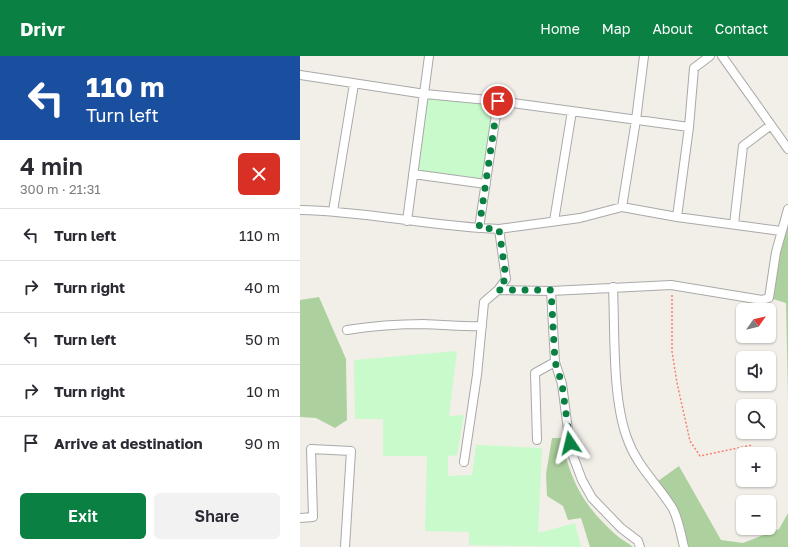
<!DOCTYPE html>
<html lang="en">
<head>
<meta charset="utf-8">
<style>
	body { margin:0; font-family:"Golos Text",sans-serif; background:#f2f2f3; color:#2b2b33; height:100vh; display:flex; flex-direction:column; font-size:15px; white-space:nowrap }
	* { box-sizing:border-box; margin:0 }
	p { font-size:13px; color:#7c7c81 }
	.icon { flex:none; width:22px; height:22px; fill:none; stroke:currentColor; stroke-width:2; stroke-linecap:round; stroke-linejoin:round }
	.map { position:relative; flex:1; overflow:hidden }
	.sheet { display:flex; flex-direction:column; background:#fff; width:300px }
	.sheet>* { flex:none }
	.banner { background:#1a4fa0; color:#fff; overflow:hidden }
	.needle { width:26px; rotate:56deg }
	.fabs { position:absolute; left:436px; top:247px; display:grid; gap:8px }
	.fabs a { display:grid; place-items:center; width:40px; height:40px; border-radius:6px; background:#fff; box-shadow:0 1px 3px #0004; font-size:20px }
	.pin { position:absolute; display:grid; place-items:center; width:34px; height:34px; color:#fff; margin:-17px; border:2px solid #fff; border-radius:50%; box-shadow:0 1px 4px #0007 }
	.me { position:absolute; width:44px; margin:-22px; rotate:350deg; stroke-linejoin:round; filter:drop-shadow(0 0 3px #0008) }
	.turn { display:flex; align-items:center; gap:14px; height:84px; padding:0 20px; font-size:18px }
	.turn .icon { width:52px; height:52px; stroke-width:2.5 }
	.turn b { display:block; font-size:28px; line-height:34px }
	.round { display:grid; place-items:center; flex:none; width:42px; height:42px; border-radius:6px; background:#f2f2f3 }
	.overview { display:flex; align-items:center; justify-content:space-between; height:68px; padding:0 20px }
	h1 { font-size:24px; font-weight:600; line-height:30px }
	.primary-button { display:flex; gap:8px; margin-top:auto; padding:8px 20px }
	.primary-button a { flex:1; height:46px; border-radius:6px; background:#0b8043; color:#fff; font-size:16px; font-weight:600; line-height:46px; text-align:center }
	.primary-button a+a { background:#f2f2f3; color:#2b2b33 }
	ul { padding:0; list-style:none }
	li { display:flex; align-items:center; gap:12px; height:52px; padding:0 20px; border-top:1px solid #e1e1e2 }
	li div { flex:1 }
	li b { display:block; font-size:15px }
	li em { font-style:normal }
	header { display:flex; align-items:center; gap:24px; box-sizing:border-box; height:56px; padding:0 20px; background:#0b8043; color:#fff }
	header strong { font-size:19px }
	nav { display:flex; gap:22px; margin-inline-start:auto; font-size:14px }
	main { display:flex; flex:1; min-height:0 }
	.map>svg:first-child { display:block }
</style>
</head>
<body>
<header>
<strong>Drivr</strong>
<nav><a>Home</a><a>Map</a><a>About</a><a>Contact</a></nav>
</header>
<main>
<section class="sheet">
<div class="banner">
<div class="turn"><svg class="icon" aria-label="left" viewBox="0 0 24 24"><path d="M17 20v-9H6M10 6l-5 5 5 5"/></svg><div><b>110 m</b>Turn left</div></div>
</div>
<div class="overview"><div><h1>4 min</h1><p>300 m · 21:31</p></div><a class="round" style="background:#d93025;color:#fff"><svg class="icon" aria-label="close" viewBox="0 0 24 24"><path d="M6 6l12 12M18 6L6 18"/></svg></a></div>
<ul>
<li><svg class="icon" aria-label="left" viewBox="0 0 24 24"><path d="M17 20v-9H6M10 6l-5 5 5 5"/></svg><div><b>Turn left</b></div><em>110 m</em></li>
<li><svg class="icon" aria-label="right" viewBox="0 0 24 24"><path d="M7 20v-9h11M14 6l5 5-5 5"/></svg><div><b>Turn right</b></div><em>40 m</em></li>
<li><svg class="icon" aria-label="left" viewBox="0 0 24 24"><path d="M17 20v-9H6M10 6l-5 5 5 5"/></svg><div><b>Turn left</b></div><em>50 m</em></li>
<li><svg class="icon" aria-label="right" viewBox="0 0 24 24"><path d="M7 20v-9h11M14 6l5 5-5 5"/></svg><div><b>Turn right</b></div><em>10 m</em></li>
<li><svg class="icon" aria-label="arrive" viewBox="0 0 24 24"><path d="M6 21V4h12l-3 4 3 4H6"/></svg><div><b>Arrive at destination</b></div><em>90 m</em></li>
</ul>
<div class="primary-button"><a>Exit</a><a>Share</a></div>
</section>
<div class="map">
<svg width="488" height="491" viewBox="0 0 488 491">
	<rect width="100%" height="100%" fill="#f2efe9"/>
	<path fill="#add19e" d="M488,165V344L486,247L473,243L476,212Z
		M19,241L46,303L47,364L35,372L16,362L0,361V244Z
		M252,382H261C271,425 282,448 315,478C320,483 327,486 333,491H290L281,462L268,464L263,450L247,440L246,418Z
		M379,410L421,484L443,487L479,473L488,457V491H389L377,454L358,425Z"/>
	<path fill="#c8facc" d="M126,42L187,46L192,53L182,122L177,125L120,116L117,112Z
		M157,295L149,360L164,359L157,399L148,400V420L172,419L176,389L242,392L238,477L275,467L281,491L169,489V476L125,475L127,400H83V363H55L54,304Z"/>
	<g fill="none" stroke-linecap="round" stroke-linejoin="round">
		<g stroke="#a9a9a9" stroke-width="10">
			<path id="minor" d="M422,0L488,93
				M0,19L125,38L198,45L389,71
				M113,118L186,128
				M322,151L336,64L344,0
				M0,154C67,155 132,171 199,173L206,223L198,234L251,235L371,229L462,244L469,242L476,196L488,153
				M33,155L54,28
				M377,161L389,71L394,12L410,0
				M107,165L129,0
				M254,165L272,55
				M434,168L443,90L471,69
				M179,172L198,45
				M199,173L280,162L322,151L377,161L481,175
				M313,231C315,276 312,341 327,382C337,411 358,428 373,453C379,465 381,479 384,491
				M251,235L255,306L262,328L268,374L273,400L282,424L292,442L321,472L338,485L340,491
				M47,274C72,270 98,268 124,268C143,269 162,271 182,270
				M237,384L235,317L255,306
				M164,406L177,319L184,246L198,234
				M0,462L13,461L11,393L51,395L45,491"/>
		</g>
		<path stroke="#fa8072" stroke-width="1.5" stroke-dasharray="2 2" stroke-linecap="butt" d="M372,239V295L377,327L390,385L400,400L452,389"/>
		<use href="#minor" stroke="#fff" stroke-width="8"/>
	</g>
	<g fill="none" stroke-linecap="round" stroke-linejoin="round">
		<path stroke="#0b8043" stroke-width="7" stroke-dasharray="0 12.6" d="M198,45L179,172L199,173L206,222L198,234H251L255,306L262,328L270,387"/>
	</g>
</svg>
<div class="fabs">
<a><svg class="needle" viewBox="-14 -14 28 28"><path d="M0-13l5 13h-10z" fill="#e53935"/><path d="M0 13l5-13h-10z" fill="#7c7c81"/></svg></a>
<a><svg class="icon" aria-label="sound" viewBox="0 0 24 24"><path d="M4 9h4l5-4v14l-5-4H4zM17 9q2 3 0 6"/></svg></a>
<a><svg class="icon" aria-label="search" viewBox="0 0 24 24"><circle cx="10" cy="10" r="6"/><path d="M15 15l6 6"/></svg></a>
<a>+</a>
<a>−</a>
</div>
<div class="pin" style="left:198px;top:45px;background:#d93025"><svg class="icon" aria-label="arrive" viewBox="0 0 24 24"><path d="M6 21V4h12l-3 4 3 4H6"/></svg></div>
<svg class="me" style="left:270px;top:387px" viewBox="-20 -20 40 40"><path d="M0-17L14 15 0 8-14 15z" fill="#0b8043" stroke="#fff" stroke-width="4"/></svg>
</div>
</main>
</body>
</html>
